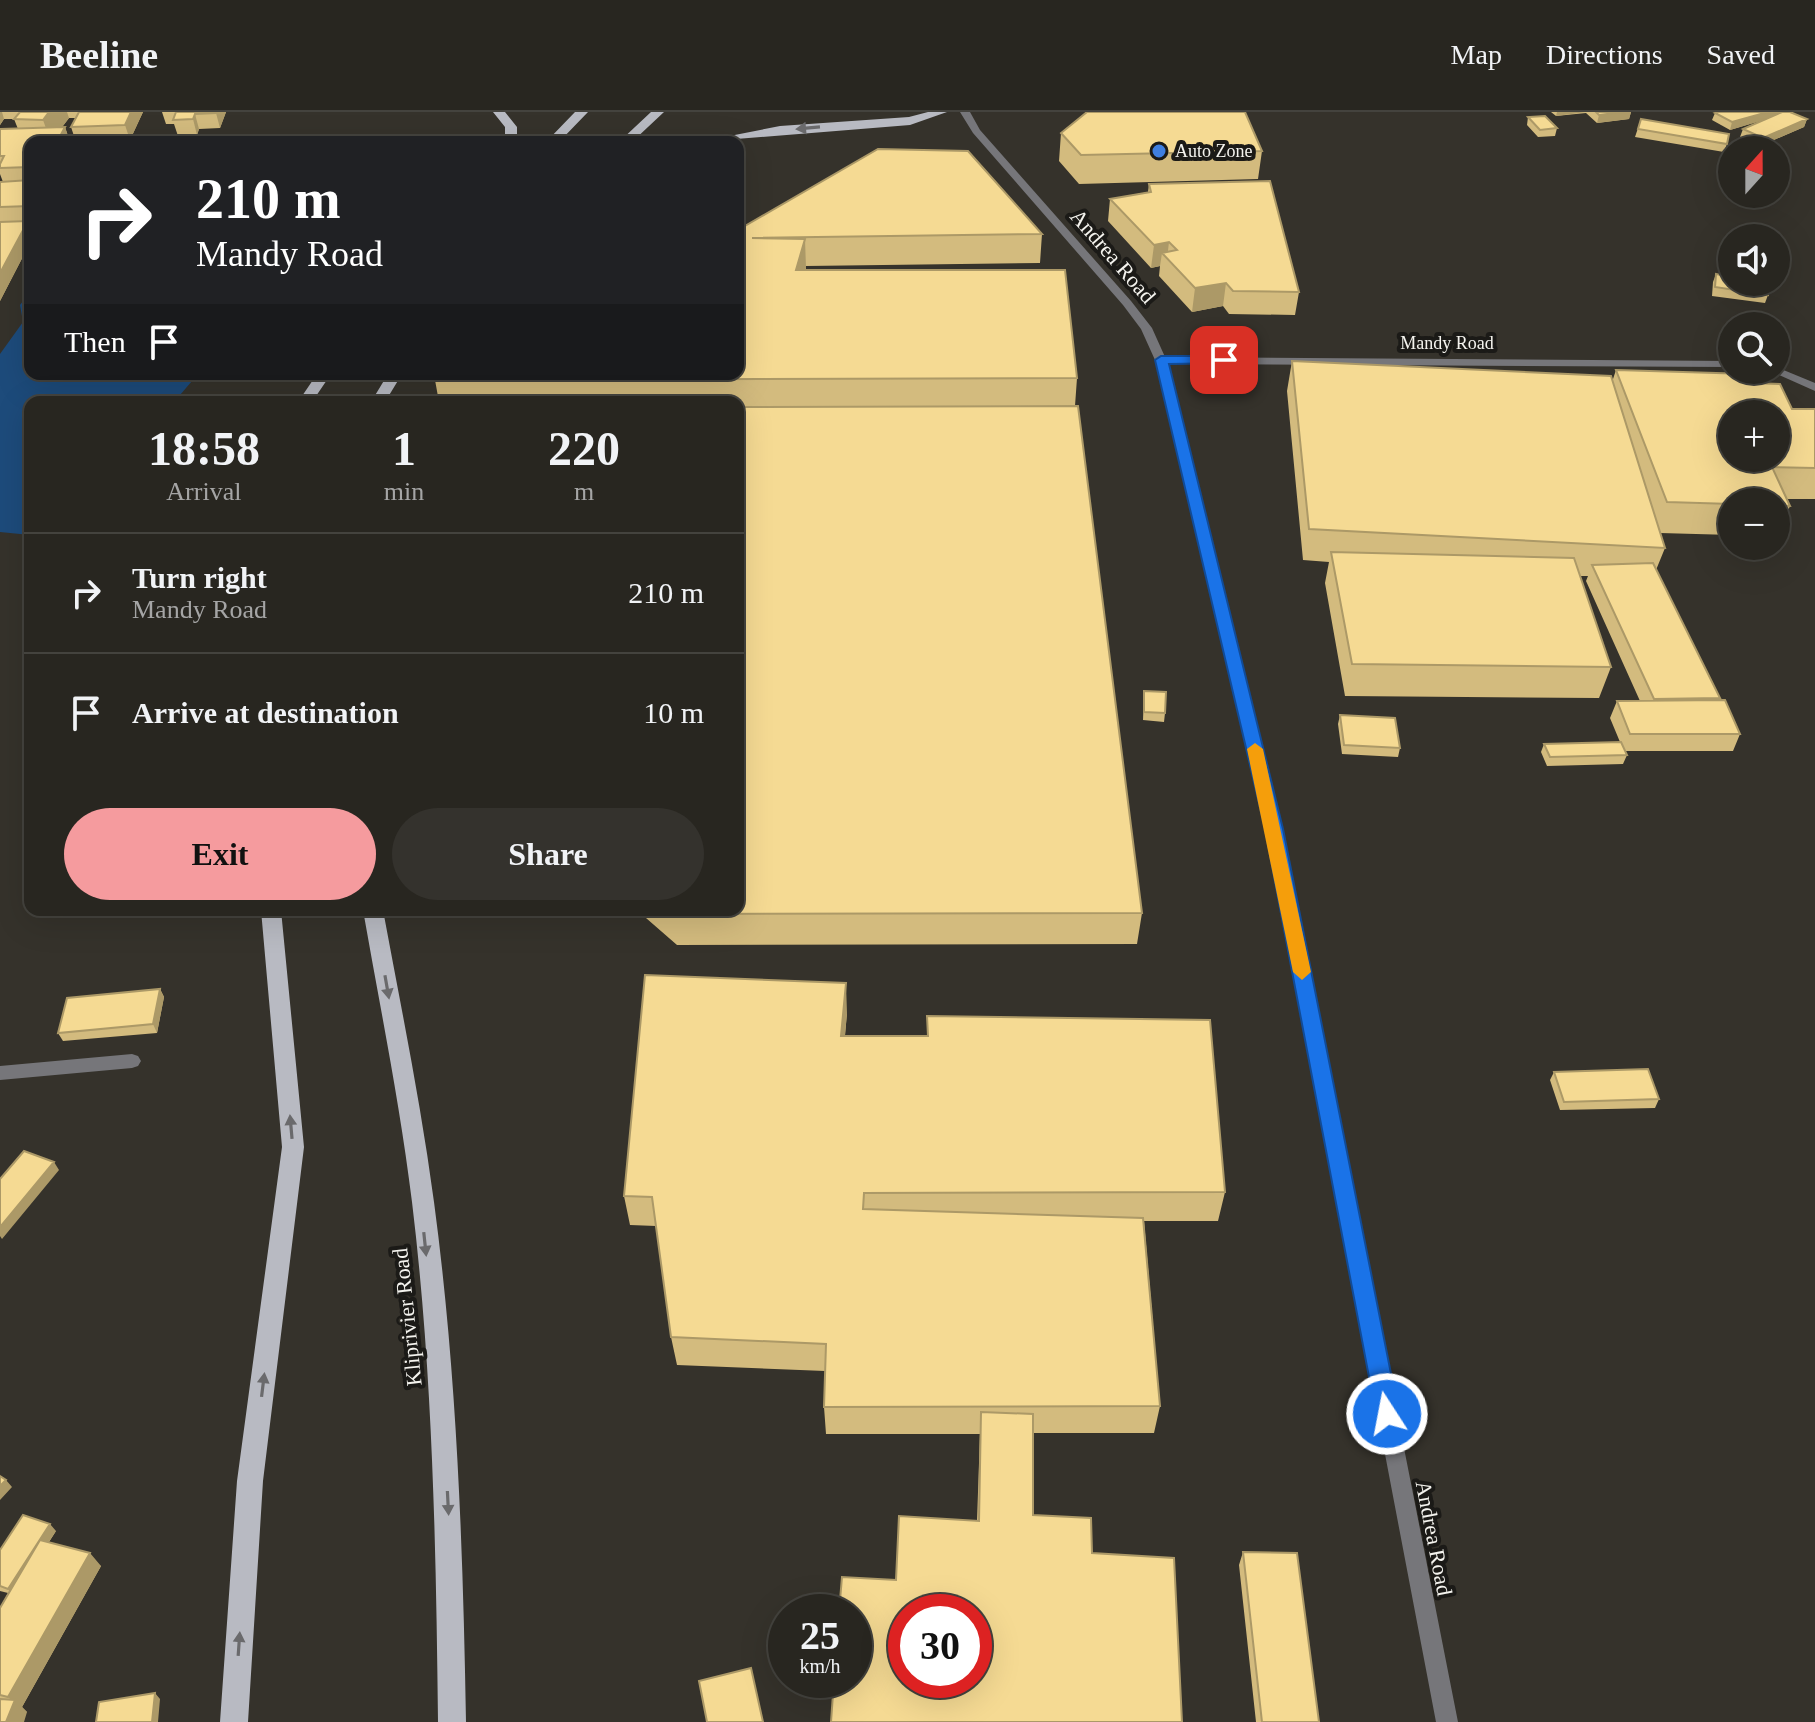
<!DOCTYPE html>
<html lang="en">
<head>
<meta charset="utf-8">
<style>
	body { margin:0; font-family:"Times New Roman",serif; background:#34322d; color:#f1f3f6; height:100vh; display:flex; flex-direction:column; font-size:30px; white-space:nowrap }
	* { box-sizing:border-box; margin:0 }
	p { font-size:26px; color:#a5a5a5 }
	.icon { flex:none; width:44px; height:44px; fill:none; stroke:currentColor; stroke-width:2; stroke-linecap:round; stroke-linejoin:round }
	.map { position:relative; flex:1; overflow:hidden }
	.drawer { position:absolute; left:24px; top:284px; width:720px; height:520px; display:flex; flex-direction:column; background:#282620; border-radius:16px; box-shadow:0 8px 32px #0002,0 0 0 2px #44433e }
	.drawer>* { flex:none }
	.guide { position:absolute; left:24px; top:24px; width:720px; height:244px; border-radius:16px; box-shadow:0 8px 32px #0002,0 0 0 2px #44433e; background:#202124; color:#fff; overflow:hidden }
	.needle { width:52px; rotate:21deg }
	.tools { position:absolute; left:1718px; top:24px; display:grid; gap:16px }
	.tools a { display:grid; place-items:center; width:72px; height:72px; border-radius:50%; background:#282620; box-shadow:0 8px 32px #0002,0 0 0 2px #44433e; font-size:40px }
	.speed { position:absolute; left:768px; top:1482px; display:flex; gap:16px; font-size:40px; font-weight:700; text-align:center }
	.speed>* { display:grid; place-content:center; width:104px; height:104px; border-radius:50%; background:#282620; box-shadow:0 8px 32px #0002,0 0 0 2px #44433e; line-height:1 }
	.speed small { font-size:20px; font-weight:400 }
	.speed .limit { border:12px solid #d22; background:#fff; color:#111 }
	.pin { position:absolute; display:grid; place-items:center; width:68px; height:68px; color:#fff; margin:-34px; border-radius:16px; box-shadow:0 4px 12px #0006 }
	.me { position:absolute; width:88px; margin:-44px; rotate:349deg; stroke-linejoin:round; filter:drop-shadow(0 0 6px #0008) }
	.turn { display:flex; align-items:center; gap:28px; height:168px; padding:0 40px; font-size:36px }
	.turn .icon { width:104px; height:104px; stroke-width:2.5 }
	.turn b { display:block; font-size:56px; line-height:68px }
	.then { display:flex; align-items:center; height:76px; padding:0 40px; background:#0003; gap:16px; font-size:30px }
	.eta { display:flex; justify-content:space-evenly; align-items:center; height:136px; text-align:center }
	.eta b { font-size:48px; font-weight:600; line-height:56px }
	.cta { display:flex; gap:16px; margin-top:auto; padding:16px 40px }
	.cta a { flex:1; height:92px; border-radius:48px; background:#f59b9e; color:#111; font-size:32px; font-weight:600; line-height:92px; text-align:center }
	.cta a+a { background:#34322d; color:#f1f3f6 }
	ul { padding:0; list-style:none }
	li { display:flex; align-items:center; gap:24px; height:120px; padding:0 40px; border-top:2px solid #44433e }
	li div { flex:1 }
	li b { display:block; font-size:30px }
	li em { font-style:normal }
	header { display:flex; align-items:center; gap:48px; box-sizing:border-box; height:112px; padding:0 40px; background:#282620; border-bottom:2px solid #44433e }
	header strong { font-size:38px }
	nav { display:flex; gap:44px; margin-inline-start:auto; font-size:28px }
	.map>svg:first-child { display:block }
</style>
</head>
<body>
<header>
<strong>Beeline</strong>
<nav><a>Map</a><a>Directions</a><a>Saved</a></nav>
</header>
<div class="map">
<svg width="1815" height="1610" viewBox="0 0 1815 1610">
	<rect width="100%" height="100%" fill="#35322b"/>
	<path fill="#1d4b7b" d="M30,180V262H198L174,290H30V423L0,420V242L23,210L20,193Z"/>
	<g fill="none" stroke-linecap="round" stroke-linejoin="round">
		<path fill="#76767a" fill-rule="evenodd" d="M132,942L138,944L141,949L138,954L132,956L0,968V954Z"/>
		<path fill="#76767a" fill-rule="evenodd" d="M960,0H970L980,18L1131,189L1152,216L1165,245L1732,249V255L1168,252L1282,717L1458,1610H1436L1266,717L1155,248L1141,217L1123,193L973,21Z
			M1776,255L1815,271V279L1768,258H1776Z"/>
		<path fill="#b8bac2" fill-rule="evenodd" d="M493,0H505L517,15V30H505V15Z
			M575,0H588L559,30H546Z
			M651,0H664L632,30H619Z
			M928,0H947L910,13L699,30L780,14L909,5Z
			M317,262H331L312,290H298Z
			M388,262H402L385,290H371Z
			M261,798H281L304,1035L263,1369L248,1610H220L237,1369L282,1035Z
			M363,798H383C401,895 421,992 434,1090C457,1262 463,1436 466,1610H438C436,1437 433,1263 412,1090C400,992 380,895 363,798Z"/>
	</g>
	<path fill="#d3bb7e" d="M0,0H143L130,28L76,30L71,15L76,6H69L62,15H65L70,30H30V109L28,110L30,115V131L0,189V70H3L0,62V17H18L14,7H4L0,13Z
		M162,0H226L220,16L199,17L197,23L178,24L174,12H166Z
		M1551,0H1631L1629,7L1597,11L1586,1L1556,4Z
		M1715,1L1807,7L1804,15L1760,34L1740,25L1743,17L1763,8L1730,18L1712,8Z
		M1528,5L1557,16L1555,24L1538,25L1527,13Z
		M1641,7L1727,32L1724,40L1635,25Z
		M1061,21L1262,39L1258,67L1079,72L1059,49Z
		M1149,72L1299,180L1295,203L1229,202L1223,194L1192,200L1159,164L1160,154L1151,156L1108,109L1110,87L1148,80Z
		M738,118L1042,122L1040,151L806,154V158L1077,266L1075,294L1142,801L1137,832L677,833L646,806L644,798H738V290H439L435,268L738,262Z
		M1716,162L1768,183L1765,191L1712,184L1713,170Z
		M1292,249L1612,270L1616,258L1752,271L1792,297H1815V387H1787L1790,394L1777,424L1776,390H1732V423L1660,421L1665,436L1656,458L1720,586L1719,588L1740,622L1733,639H1625L1627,643L1623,652L1547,654L1541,640L1544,632L1620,630L1610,606L1617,589H1640L1586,469L1588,464H1580L1611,555L1599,586L1345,584L1325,471L1329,450L1303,448L1287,279Z
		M1144,579L1165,601L1164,610L1143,608Z
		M1340,603L1400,636L1398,645L1342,642L1338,612Z
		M160,877L164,885L157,921L63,929L58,921Z
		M847,901L845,924H927V904L1225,1080L1218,1109H1144L1160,1294L1154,1321H1033V1403L896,1468L977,1409L980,1322H826L824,1295L825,1259L677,1253L671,1225L656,1114L630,1113L624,1084Z
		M1554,960L1659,987L1655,996L1560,998L1550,968Z
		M56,1419L49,1430L101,1454L22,1595L27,1600L0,1610V1496L8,1481L0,1479V1438Z
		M1243,1440L1319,1610H1256L1239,1453Z"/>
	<path fill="#ac9967" d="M0,0H2L4,7L0,13Z
		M49,0H67L69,6L51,30L43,8Z
		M131,0H143L130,28L125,13Z
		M216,0H226L220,16L216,1Z
		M1557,0H1586L1556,4Z
		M1623,0H1631L1629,7L1597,11L1599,3Z
		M1768,0H1788V1L1730,18L1732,10Z
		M195,2L199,17L197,23L193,7Z
		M1807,7L1804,15L1760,34L1763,26Z
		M65,15L70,30H57Z
		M28,109L30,115V131L0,189V161Z
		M805,127L806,156L797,187L796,158Z
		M1169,130L1167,147L1162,141L1160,154L1151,156L1154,133Z
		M1226,171L1223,194L1192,200L1195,176Z
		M846,871L847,901L842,954L841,924Z
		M160,877L164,885L157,921L153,912Z
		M54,1050L59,1058L2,1127L0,1124V1115Z
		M6,1368L12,1375L0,1388V1374Z
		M50,1412L56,1419L14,1483L8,1477Z
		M90,1441L101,1454L22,1595L27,1600L24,1610H6L14,1591L8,1585Z
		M155,1581L160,1587L158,1610H152Z"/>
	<path fill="#f5da93" stroke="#ac9967" stroke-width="2" fill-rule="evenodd" d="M20,0H49L43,8L14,7Z
		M79,0H131L125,13L71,15Z
		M176,0H216V1L195,2L193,7L173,8Z
		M1087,0H1245L1262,39L1081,43L1061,21Z
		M1596,0H1623L1599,3Z
		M1718,0H1768L1732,10L1715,1Z
		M1782,0H1790L1807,7L1763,26L1743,17Z
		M1545,4L1557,16L1540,18L1528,5Z
		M1641,7L1729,22L1727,32L1638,17Z
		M65,15L57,30H30V55L0,56V52L4,44H0V17Z
		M878,37L968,39L1042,122L752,126L805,127L796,158H1065L1077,266L435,268L447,262H738V118Z
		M30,68V94L0,95V70Z
		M1270,69L1299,180L1233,179L1226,171L1195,176L1162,141L1177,138L1169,130L1154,133L1110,87L1151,80L1149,72Z
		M28,109L0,161V110Z
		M1716,162L1732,165V170H1768V183L1715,175Z
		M1292,249L1611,264L1665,436L1309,417Z
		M1616,258L1749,262L1752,271L1780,272L1792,297H1815V356L1772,355L1790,394L1776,393V390H1732V392L1667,390ZM1732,302H1776V346H1732Z
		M1078,294L1142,801L673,802L668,798H738V295Z
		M1331,440L1574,446L1611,555L1352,552Z
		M1653,451L1720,586L1654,587L1592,453Z
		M1144,579L1166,580L1165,601L1144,600Z
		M1725,588L1740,622H1630L1617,589Z
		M1340,603L1395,606L1400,636L1344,633Z
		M1621,630L1627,643L1550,645L1544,632Z
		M645,863L846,871L841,924H928L927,904L1210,908L1225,1080L864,1081L863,1097L1143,1106L1160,1294L824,1295L826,1232L671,1225L652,1085L624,1084Z
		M160,877L153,912L58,921L67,886Z
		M1648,957L1659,987L1564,990L1554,960Z
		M24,1039L54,1050L0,1115V1067Z
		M981,1300L1033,1302V1403L1091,1406L1092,1441L1174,1446L1182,1610H831L834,1568H854V1500H839L842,1465L896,1468L899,1404L979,1409ZM906,1500H974V1568H906Z
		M0,1364L6,1368L0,1374Z
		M23,1403L50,1412L8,1477L0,1474V1438Z
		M40,1428L90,1441L8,1585L0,1583V1496Z
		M1243,1440L1297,1441L1319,1610H1262Z
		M751,1556L763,1610H707L699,1569Z
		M155,1581L152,1610H96L99,1590Z
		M0,1587L15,1588L6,1610H0Z"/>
	<defs><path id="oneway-solid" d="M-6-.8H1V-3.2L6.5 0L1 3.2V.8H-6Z" transform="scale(2)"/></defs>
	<g fill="#6a6a6c">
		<use href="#oneway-solid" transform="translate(808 16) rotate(175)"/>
		<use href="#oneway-solid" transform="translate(387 875) rotate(80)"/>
		<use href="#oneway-solid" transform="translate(291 1015) rotate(-95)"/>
		<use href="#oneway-solid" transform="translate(425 1132) rotate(84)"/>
		<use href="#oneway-solid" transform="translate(263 1273) rotate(-83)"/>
		<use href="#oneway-solid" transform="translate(448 1391) rotate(87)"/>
		<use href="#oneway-solid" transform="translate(239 1532) rotate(-86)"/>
	</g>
	<path fill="#1a73e8" stroke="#114b97" stroke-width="2" d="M1224,244L1229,245V251L1169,252L1283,717L1399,1302L1395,1309L1387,1313L1379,1309L1376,1302L1265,717L1155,248L1161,244Z"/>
	<path fill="#f59e0b" d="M1255,631L1263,637L1311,860L1302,868L1293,860L1247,637Z"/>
	<circle fill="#3f7fe0" stroke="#1b1a17" stroke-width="3" cx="1159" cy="39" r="8"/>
	<g text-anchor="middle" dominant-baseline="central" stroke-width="8" stroke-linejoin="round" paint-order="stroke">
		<g font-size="18" fill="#f4f3ee" stroke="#1b1a17" text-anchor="start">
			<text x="1175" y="39">Auto Zone</text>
		</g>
		<g font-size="18" fill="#f4f3ee" stroke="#1b1a17">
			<text x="1447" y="231">Mandy Road</text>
		</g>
		<g font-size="22" fill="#f4f3ee" stroke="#1b1a17">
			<text transform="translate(1113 144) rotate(49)">Andrea Road</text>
			<text transform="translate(407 1205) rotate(-96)">Kliprivier Road</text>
			<text transform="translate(1434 1426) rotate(79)">Andrea Road</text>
		</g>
	</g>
</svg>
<div class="tools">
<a><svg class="needle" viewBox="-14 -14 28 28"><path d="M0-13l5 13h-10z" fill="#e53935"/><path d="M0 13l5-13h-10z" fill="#a5a5a5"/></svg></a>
<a><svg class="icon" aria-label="sound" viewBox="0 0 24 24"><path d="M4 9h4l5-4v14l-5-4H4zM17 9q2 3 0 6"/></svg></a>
<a><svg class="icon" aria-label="search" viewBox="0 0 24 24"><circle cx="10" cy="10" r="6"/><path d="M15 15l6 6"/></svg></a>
<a>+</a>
<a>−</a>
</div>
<div class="speed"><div>25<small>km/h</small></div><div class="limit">30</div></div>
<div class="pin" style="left:1224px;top:248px;background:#d93025"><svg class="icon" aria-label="arrive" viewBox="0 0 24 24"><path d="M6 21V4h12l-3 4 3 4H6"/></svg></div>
<svg class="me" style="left:1387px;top:1302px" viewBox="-20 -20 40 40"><circle r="17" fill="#1a73e8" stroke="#fff" stroke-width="3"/><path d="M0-11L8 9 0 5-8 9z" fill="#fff"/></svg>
<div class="guide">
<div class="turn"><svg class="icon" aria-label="right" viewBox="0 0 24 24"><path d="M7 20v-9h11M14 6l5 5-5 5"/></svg><div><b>210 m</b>Mandy Road</div></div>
<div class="then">Then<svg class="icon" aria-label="arrive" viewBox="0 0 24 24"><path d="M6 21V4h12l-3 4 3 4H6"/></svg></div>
</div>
<section class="drawer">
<div class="eta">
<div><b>18:58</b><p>Arrival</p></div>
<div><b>1</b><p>min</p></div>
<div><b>220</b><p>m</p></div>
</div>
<ul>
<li><svg class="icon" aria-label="right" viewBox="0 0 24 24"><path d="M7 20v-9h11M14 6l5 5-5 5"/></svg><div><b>Turn right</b><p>Mandy Road</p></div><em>210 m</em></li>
<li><svg class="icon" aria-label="arrive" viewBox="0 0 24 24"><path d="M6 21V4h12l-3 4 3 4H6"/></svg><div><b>Arrive at destination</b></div><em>10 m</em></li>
</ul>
<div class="cta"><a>Exit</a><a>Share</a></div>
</section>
</div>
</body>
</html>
